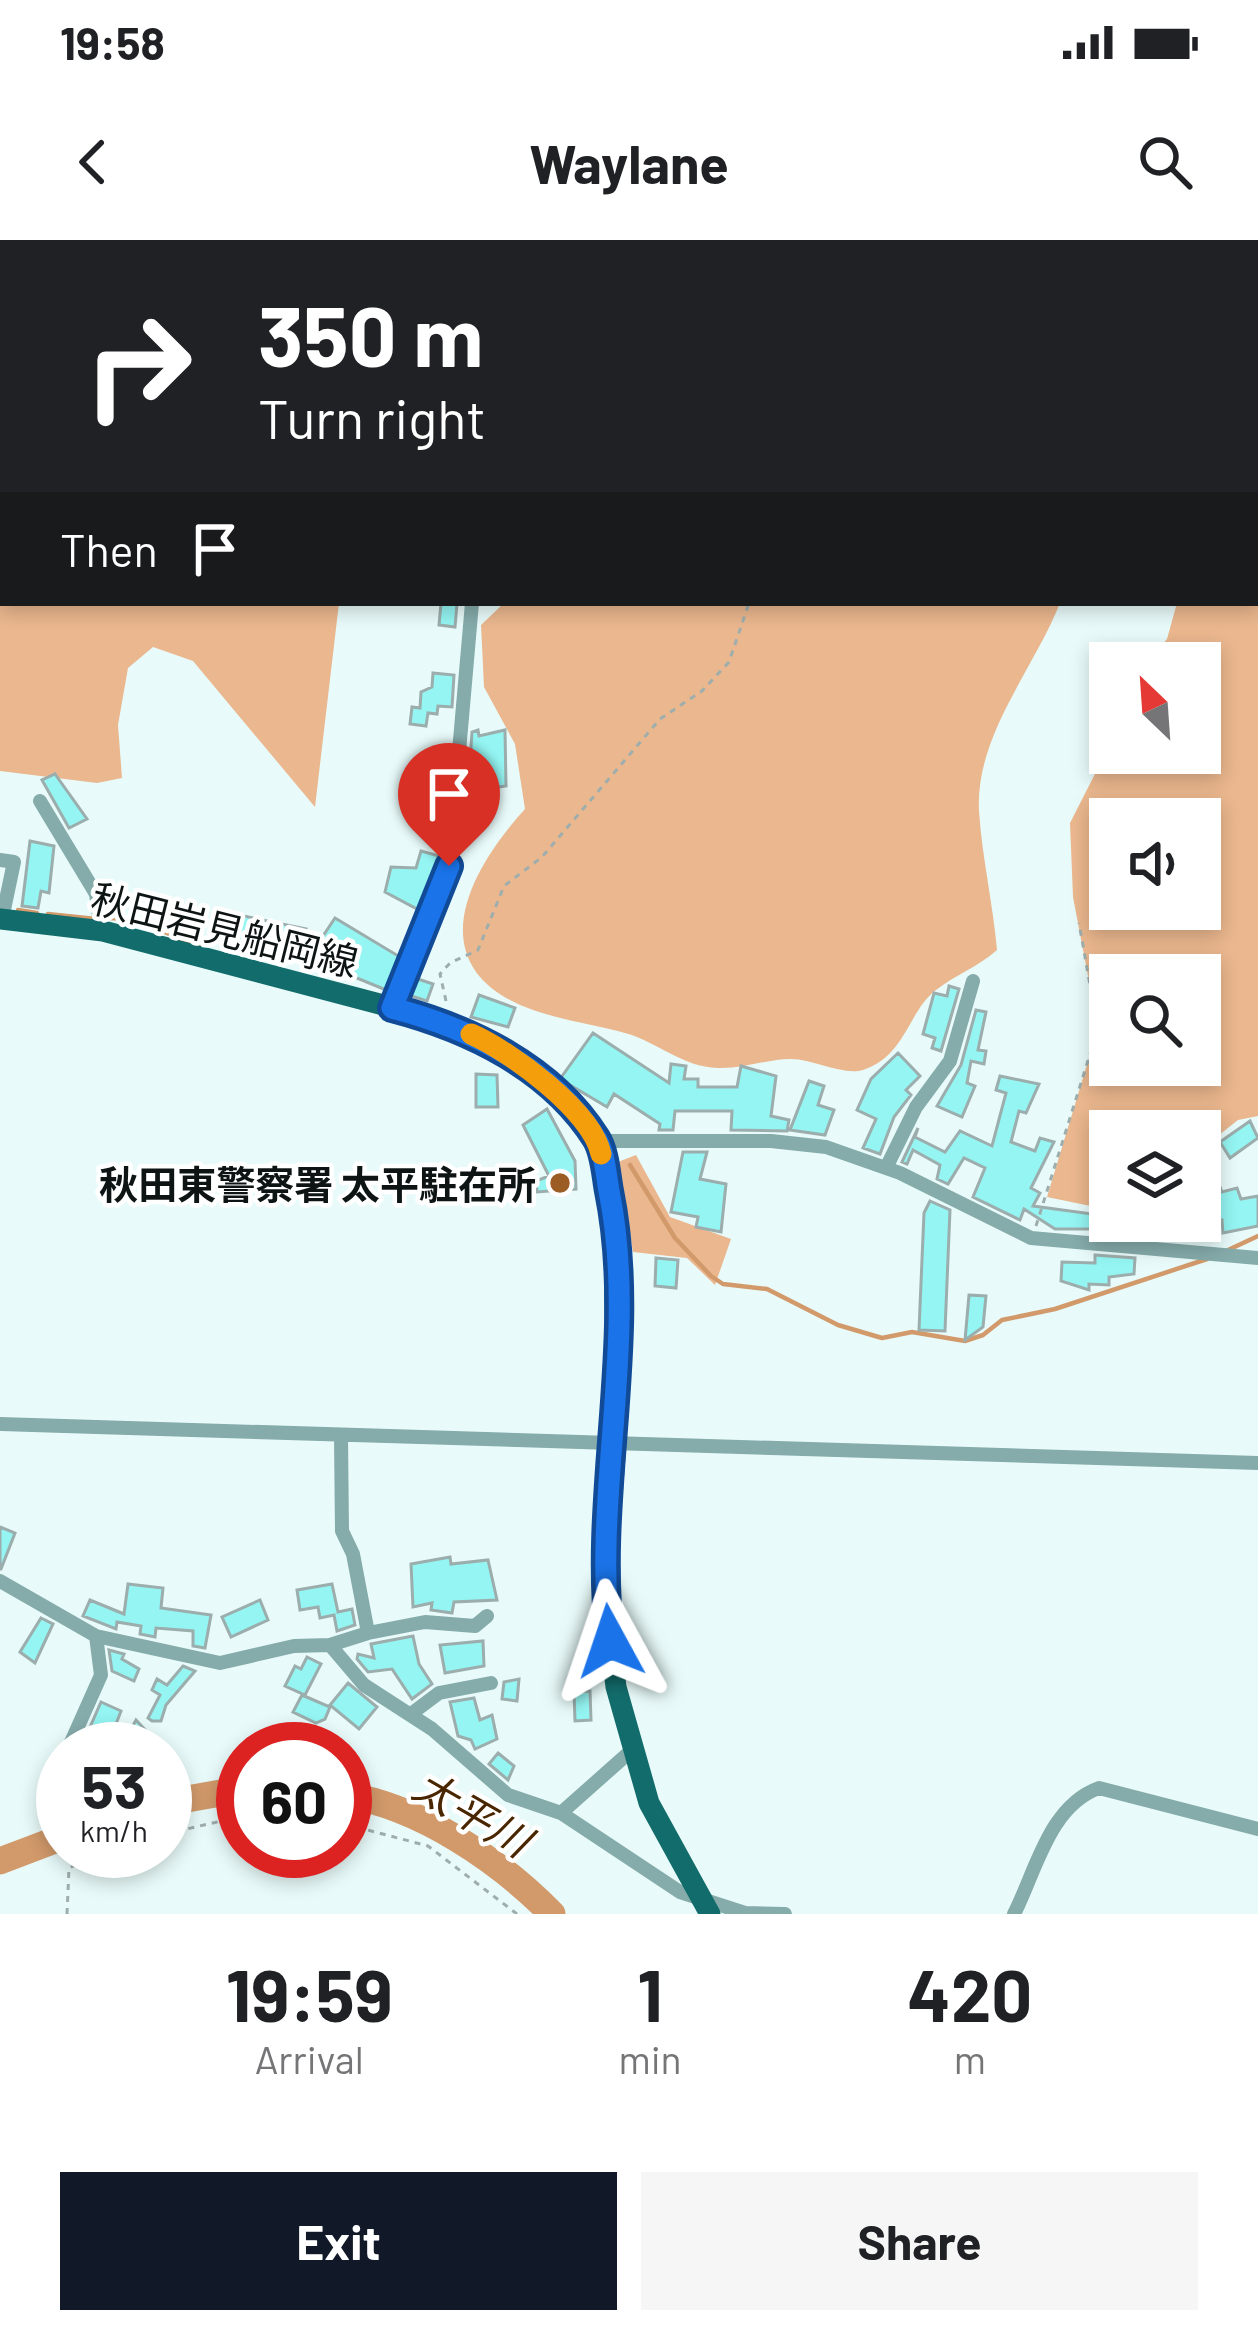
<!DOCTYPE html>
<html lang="en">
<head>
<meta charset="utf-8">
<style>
	body { margin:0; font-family:Barlow,"Noto Sans JP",sans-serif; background:#f6f6f6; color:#202124; height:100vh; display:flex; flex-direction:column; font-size:45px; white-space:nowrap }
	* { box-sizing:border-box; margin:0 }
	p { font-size:39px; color:#757577 }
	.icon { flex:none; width:66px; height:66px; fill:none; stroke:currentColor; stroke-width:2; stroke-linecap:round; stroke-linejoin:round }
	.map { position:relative; height:1674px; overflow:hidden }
	.drawer { display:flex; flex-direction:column; background:#fff; flex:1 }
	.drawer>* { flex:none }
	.guide { position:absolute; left:0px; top:0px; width:1260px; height:366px; box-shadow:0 6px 18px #0003; background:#202124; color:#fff; overflow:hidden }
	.needle { width:78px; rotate:335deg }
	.tools { position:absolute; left:1089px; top:402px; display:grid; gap:24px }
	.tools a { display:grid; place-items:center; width:132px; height:132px; border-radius:0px; background:#fff; box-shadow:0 6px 18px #0003; font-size:60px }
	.speed { position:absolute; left:36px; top:1482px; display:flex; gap:24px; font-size:60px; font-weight:700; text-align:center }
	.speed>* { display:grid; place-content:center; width:156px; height:156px; border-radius:50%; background:#fff; box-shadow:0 6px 18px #0003; line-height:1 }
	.speed small { font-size:30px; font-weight:400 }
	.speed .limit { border:18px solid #d22; background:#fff; color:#111 }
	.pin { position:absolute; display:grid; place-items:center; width:102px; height:102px; color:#fff; margin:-123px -51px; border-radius:50% 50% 50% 0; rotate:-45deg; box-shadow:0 0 12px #0007 }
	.pin .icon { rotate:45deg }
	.me { position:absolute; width:132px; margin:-66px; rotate:355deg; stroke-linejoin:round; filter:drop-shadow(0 0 9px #0008) }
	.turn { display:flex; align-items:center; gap:42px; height:252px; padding:0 60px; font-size:54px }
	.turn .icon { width:156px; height:156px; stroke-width:2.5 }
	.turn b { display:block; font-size:84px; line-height:102px }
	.then { display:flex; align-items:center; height:114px; padding:0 60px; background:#0003; gap:24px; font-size:45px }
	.eta { display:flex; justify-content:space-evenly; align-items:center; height:204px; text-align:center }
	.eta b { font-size:72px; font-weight:700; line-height:84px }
	.action { display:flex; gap:24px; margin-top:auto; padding:24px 60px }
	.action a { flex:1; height:138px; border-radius:0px; background:#111827; color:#fff; font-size:48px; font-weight:700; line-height:138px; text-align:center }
	.action a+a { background:#f6f6f6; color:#202124 }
	.status { display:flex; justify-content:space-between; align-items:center; height:84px; padding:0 60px; background:#fff; direction:ltr }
	.status svg { height:33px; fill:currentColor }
	header { display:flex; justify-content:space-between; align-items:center; height:156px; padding:0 60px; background:#fff; font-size:54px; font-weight:700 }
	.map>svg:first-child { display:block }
</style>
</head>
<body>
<div class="status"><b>19:58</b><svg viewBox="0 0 49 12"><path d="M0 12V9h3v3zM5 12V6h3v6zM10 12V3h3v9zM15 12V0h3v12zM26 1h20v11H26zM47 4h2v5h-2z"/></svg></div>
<header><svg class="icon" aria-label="back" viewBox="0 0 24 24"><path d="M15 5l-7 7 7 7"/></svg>Waylane<svg class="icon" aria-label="search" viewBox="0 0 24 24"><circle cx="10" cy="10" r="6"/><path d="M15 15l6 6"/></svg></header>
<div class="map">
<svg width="1258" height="1674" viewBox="0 0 1258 1674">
	<rect width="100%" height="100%" fill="#e8fbfa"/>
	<path fill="#eab78e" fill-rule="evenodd" d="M0,0H260L3,3V363H339L315,567L193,421L153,407L128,428L118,485L122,538L97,543L0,531Z
		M380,0H1258V876L1238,880L1200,910V891H1110V970L1047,957L1092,808L1093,762L1073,657L1070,583L1099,526L1110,472V513H1200V423H1147L1167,399L1177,363H1257V3ZM1110,579H1200V669H1110ZM1110,735H1200V825H1110Z
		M504,363H1060C1034,429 975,496 979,571C982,617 993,664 997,710C978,727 955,735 936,750C908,771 906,816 863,830C843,836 814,819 791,819C767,819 743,829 718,828C682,827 658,802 625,793C585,782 528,776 494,750C427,699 483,615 525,569L515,504L484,447L481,385Z
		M636,915L670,977L731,999L715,1045L687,1018L633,1012L618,922Z"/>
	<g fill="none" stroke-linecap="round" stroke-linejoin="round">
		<path stroke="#d29a6b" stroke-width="4.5" d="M18,670L37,673
			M48,674L96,679
			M109,678L134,679L200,707
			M630,925L675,998L711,1036L723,1044L767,1049L838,1085L882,1098L912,1092L965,1101L983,1095L1002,1080L1055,1069L1207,1019
			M1228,1010L1258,996"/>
		<path stroke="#d29a6b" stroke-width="27" d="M345,1555C420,1566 500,1621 552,1674
			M165,1563L243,1549
			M0,1621L63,1597"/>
	</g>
	<path fill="#94f5f2" stroke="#9badac" stroke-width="3" d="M441,363L457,364L455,387L439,385Z
		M433,433L454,435L452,467L438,466L437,474L428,473L426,486L410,484L412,467L420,468L421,452L432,447Z
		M478,490L479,496L505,490L506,546L498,547L491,575L470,601L463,596L478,564L471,507L472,492Z
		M55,534L87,579L69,588L42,540Z
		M432,564L443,565L440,596L428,594Z
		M30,601L54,606L49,653L41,651L38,668L22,666Z
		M421,611L439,616L419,670L385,652L391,627L416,628Z
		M234,674L306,689L300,710L283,705L285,697L260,690L251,705L228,700Z
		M335,678L400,717L386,750L320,723L322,717L311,714Z
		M415,738L433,744L427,761L408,755Z
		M949,746L959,749L941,811L932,808L935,798L923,794L934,753L947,756Z
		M479,755L515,768L508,787L471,777Z
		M976,770L986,772L978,810L986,811L984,824L971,821L967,843L975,846L962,877L937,866L961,825Z
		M593,793L669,843L671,824L686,826L684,839H698V847H737L741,826L776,836L771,876L789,880L787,891L731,890L732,871H675L673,890H659L660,884L614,854L607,867L560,839Z
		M898,813L920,836L906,850L911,855L894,877L880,914L863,908L876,879L857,870L871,839Z
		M476,834L497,835L498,867H476Z
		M1000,836L1039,844L1026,873L1019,871L1011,902L1035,911L1040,898L1054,902L1031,948L1040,953L1033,966L1107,976L1106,989H1055L1024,969L1020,980L973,957L985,928L964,918L948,944L937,939L940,925L913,910L907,924L902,922L918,888L915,897L945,912L960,891L992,906L1006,853L996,850Z
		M809,841L824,846L818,865L834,870L825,895L790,890Z
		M547,869L575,921L576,949L537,952L536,941L549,936L523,885Z
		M1250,881L1258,898L1230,918L1220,902Z
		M1200,895L1222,952L1237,948L1241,959L1258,956V986L1223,993L1222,980L1203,982Z
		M683,912H707L700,939L726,944L721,992L696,987L698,977L671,972Z
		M930,961L950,970L945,1091L919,1090L924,973Z
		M1154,981H1199V998L1152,997Z
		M1095,1015L1135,1018L1134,1034L1109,1037V1045L1089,1044V1050L1061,1041L1062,1022L1095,1023Z
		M656,1018L678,1020L676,1048L655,1046Z
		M969,1055L986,1056L983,1087L965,1100Z
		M0,1287L15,1293L1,1329H0Z
		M450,1317L451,1324L488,1320L497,1360L454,1362L452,1373L431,1370L432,1363L413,1367L411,1324Z
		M128,1344L163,1348L161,1368L211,1375L205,1408L193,1406V1391L156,1388L155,1397L140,1394L141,1386L117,1382L116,1389L83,1376L90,1360L124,1374Z
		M332,1344L338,1372L352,1369L355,1385L337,1391L334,1375L320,1378L318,1367L300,1370L297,1350Z
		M260,1360L268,1380L231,1397L222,1377Z
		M41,1378L53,1384L35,1423L20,1412Z
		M413,1396L419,1424L432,1444L412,1459L392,1429L368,1432L357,1419L358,1414L374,1418L371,1404Z
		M483,1401L484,1426L445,1433L440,1405Z
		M109,1410L124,1414L122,1419L139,1429L134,1441L112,1431Z
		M307,1417L321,1424L305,1455L285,1446L295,1426L301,1429Z
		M183,1426L195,1431L166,1465L161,1481H152L148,1478L160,1455L152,1450L157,1439L167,1445Z
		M519,1439L517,1461L502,1459L504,1442Z
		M348,1443L377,1467L359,1489L330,1465Z
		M590,1451L591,1480L575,1481L574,1452Z
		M302,1455L330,1467L325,1479L316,1483L293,1472Z
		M474,1458L480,1480L492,1475L497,1499L475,1509L471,1500L458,1496L450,1462Z
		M101,1462L121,1471L109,1502L87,1494Z
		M136,1480L163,1509H133L125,1500Z
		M498,1513L514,1526L508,1540L489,1524Z"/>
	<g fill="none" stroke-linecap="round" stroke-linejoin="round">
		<path stroke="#9faead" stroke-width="3" stroke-dasharray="6 6" stroke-linecap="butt" d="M722,0V3
			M446,761L440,734L450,723L478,710L504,646L542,617L660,479L702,451L729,422L749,363
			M1036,986L1092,808L1093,762L1079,683
			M345,1584L428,1606L517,1674
			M165,1594L243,1576
			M67,1674L69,1628L106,1611"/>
		<path stroke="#85abaa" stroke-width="14" d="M390,0L392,3
			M40,561L96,654L101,691
			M0,620L14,622L2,679
			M391,768L449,626L472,363
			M599,901H771L826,907L900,933L1031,998L1258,1018
			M886,928L916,867L950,821L973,741
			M0,1184L1258,1223
			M341,1196L342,1291L353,1314L368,1393L425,1382L475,1386L487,1376
			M0,1341L96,1396L220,1423L294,1406L330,1405L364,1445L432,1489L508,1555L561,1573L680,1652L745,1673L785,1674
			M330,1405L368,1393
			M411,1474L439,1453L491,1443
			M68,1509L101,1435L96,1396
			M561,1573L632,1510
			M1014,1674C1036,1631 1049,1566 1099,1548L1258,1589"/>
		<path stroke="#126c6b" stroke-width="21" d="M0,679L103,691L440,780L497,805L570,867L599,901L614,978L616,1202L605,1355L616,1447L649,1563L710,1674"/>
	</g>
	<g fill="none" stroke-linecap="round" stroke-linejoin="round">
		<g stroke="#114b97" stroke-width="30">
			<path id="route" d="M449,626L392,768C469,788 551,827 596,898C605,912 606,935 609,951C639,1099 592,1253 610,1401"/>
		</g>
		<use href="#route" stroke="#1a73e8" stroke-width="21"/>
		<path stroke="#f59e0b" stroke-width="21" d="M471,794C510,811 592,871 601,914"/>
	</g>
	<circle fill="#9b5d23" stroke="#fff" stroke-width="4.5" cx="560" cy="943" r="12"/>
	<g text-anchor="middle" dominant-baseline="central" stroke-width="9" stroke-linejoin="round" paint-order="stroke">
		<g font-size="39" fill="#0e1414" stroke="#fff">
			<text transform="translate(225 689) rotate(14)">秋田岩見船岡線</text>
		</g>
		<g font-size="39" font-weight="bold" fill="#0e1414" stroke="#fff" text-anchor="end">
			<text x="536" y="943">秋田東警察署 太平駐在所</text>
		</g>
		<g font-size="42" font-style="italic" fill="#4a2600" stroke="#fff">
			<text transform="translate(473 1572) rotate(30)">太平川</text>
		</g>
	</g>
</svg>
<div class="tools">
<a><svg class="needle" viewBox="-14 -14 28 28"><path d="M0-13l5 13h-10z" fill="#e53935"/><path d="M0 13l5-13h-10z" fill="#757577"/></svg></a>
<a><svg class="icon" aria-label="sound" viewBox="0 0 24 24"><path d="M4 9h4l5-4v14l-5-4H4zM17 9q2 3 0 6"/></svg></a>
<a><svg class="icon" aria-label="search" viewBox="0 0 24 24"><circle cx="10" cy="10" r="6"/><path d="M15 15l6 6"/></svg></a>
<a><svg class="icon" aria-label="layers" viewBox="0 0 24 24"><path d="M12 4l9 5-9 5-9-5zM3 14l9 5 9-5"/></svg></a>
</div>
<div class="speed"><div>53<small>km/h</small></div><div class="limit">60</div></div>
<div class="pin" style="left:449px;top:626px;background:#d93025"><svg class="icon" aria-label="arrive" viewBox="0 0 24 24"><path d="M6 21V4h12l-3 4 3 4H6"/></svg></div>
<svg class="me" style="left:610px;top:1401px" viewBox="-20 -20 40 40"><path d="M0-17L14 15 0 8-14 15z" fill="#1a73e8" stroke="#fff" stroke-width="4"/></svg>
<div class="guide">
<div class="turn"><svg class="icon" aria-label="right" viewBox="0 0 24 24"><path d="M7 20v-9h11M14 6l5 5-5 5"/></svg><div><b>350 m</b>Turn right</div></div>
<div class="then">Then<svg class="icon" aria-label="arrive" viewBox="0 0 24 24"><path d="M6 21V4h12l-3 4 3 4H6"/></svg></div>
</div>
</div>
<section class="drawer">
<div class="eta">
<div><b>19:59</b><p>Arrival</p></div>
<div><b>1</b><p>min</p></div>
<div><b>420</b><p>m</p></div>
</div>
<div class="action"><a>Exit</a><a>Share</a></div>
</section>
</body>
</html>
